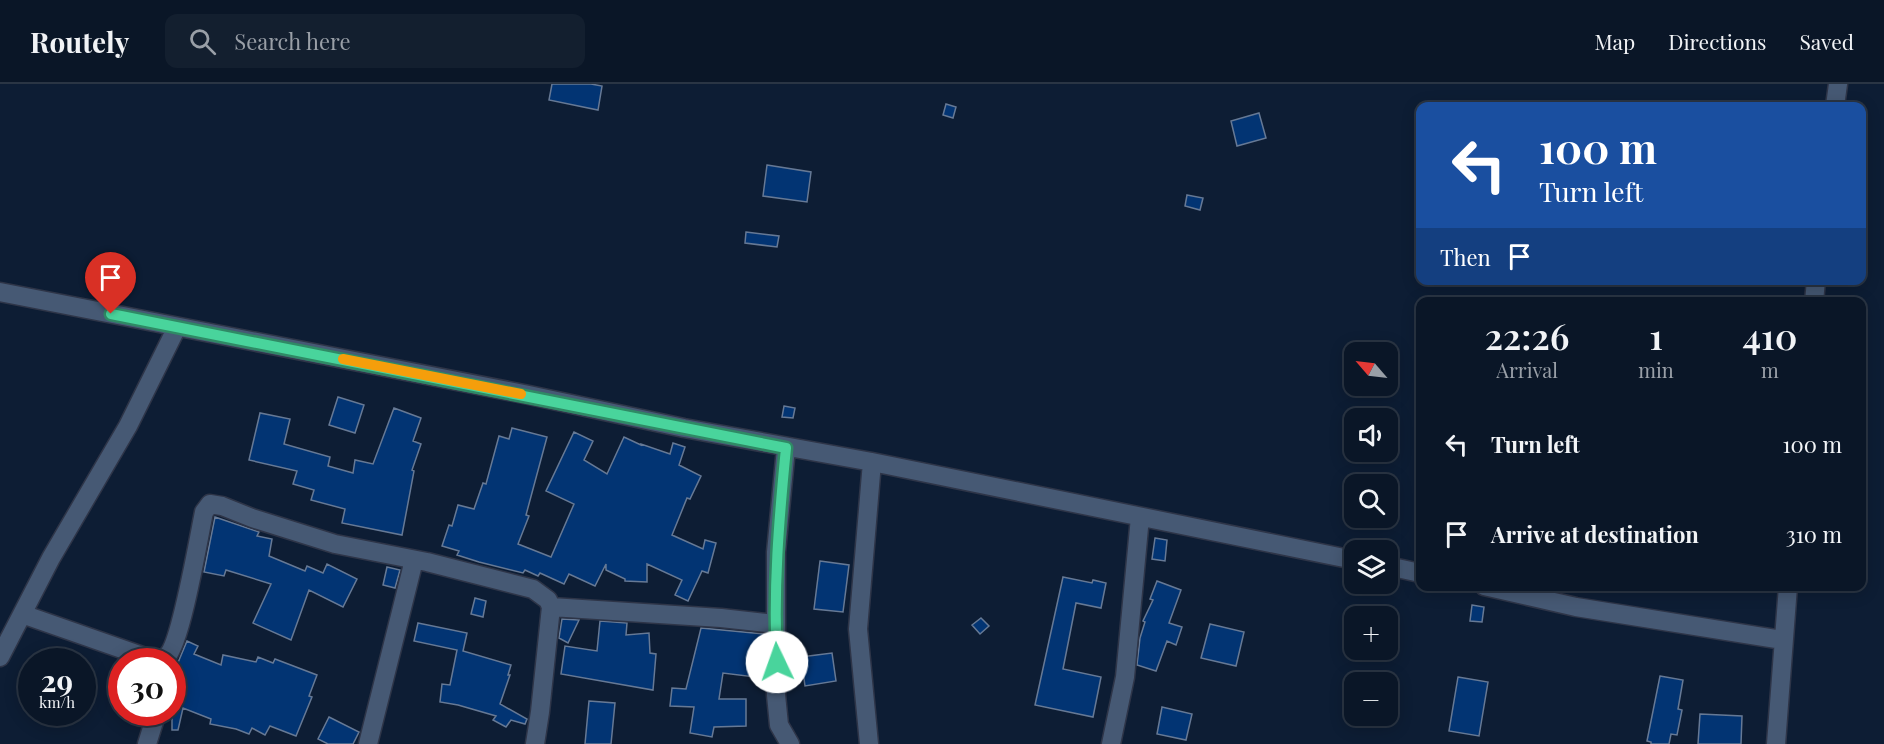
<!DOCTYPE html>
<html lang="en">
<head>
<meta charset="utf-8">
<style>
	body { margin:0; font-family:"Playfair Display",serif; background:#131f2f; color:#f1f3f6; height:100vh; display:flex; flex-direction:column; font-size:22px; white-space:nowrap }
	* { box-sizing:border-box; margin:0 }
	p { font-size:20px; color:#999fa7 }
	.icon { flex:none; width:33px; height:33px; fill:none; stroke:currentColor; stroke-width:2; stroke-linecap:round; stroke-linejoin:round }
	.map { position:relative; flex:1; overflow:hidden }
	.side { position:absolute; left:1416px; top:213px; width:450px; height:294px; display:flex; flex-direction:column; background:#0a1627; border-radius:12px; box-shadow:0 3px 15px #0003,0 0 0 2px #2a3544 }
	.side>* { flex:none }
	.hud { position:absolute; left:1416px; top:18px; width:450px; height:183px; border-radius:12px; box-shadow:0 3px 15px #0003,0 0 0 2px #2a3544; background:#1a4fa0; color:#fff; overflow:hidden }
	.needle { width:39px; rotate:298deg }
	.buttons { position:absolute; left:1344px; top:258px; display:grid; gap:12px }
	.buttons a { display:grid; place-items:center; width:54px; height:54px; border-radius:12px; background:#0a1627; box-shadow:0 3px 15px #0003,0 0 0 2px #2a3544; font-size:30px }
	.speed { position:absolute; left:18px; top:564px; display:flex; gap:12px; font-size:30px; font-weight:700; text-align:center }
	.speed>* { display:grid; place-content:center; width:78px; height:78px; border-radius:50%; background:#0a1627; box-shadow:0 3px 15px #0003,0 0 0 2px #2a3544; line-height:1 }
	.speed small { font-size:15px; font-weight:400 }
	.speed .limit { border:9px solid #d22; background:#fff; color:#111 }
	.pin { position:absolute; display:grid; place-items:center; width:51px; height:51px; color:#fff; margin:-62px -26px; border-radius:50% 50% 50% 0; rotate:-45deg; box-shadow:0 0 6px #0007 }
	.pin .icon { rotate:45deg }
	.me { position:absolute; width:66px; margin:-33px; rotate:357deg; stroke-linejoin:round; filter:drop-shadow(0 0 4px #0008) }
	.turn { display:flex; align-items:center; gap:21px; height:126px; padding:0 24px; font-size:27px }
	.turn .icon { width:78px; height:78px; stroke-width:2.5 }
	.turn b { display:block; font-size:42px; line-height:51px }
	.then { display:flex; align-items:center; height:57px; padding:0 24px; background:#0003; gap:12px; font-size:22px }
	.eta { display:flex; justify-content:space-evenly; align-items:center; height:102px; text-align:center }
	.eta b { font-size:36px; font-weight:600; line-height:42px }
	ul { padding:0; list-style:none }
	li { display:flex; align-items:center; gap:18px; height:90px; padding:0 24px }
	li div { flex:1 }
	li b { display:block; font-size:22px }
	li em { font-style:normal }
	header { display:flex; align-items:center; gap:36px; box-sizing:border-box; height:84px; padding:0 30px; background:#0a1627; border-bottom:2px solid #2a3544 }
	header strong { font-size:28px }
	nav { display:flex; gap:33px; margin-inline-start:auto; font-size:21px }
	.search { width:420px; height:54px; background:#131f2f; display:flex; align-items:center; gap:15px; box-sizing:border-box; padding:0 21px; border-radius:12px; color:#999fa7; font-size:22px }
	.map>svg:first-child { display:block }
</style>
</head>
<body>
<header>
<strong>Routely</strong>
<div class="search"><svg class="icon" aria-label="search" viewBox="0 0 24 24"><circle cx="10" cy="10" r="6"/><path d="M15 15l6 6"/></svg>Search here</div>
<nav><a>Map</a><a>Directions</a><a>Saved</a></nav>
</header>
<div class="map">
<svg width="1884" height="660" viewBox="0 0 1884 660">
	<rect width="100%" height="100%" fill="#0d1d34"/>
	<path fill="#023473" stroke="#667995" stroke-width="1.5" d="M552,0H591L602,2L598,26L549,16Z
		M946,20L956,23L953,34L943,31Z
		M1259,29L1266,54L1237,62L1231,37Z
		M767,81L811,88L807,118L763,112Z
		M1187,111L1203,114L1200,126L1185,122Z
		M746,148L779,152L777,163L745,159Z
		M338,313L364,321L355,349L329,341Z
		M784,322L795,324L793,334L782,333Z
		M394,324L421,334L413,357L421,360L412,386L414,387L402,451L342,439L345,425L311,416L314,406L293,400L297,387L249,376L260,329L290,335L284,360L330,373L328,382L353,389L355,376L373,380Z
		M512,344L547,353L526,431L529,432L518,460L551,473L574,420L546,407L574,348L593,357L584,376L607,390L624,353L641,361V360L670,370L673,359L685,363L679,381L701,392L690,415L687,414L672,451L703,465L705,456L716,459L708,489L702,487L688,517L675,511L682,496L647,480V498L625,497V495L606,486V480L595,502L569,490L564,500L540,489L538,492L525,486L523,489L479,478L457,471L459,467L442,462L449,441L452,442L458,421L474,425L483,399L486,400L499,352L509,355Z
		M215,433L259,448L257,452L272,455L269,472L305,487L307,482L323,489L327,480L357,495L343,523L309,506L291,556L253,539L271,500L226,486L224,492L204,488Z
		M1155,454L1167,456L1165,477L1152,475Z
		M820,477L849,481L843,528L814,525Z
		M387,483L400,486L395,504L383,501Z
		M1063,493L1092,499L1093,496L1106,499L1101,524L1076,519L1063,585L1101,593L1093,633L1035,621Z
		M1157,497L1181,506L1169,539L1182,543L1176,561L1167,557L1156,587L1137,581L1140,554L1145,538L1143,537L1153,516L1150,515Z
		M475,514L486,517L483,533L471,530Z
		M1472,521L1484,523L1482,538L1470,537Z
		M981,534L989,542L980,550L972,541Z
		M562,535L579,536L568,559L559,554Z
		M600,537L627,539L626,551L649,549L650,569L656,570L653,606L561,590L565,562L597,567Z
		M418,539L467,549L463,567L511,581L508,591H510L500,620L527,635L525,640L511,636L506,643L493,636L496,632L458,621L440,618L442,600L450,601L457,566L414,557Z
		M1210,540L1244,548L1236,582L1201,574Z
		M701,544L765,550L763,594L723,589L719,615H746V642L714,643L712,653L690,649L694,623L670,622L672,604L686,605Z
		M187,557L198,562L194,570L221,581L223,571L256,578L258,573L273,579L275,575L317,591L309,612L312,613L296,652L270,642L265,651L252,644L249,650L236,645L210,640L211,635L183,624L178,646H172V593Z
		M832,569L836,597L805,602L801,573Z
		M1660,592L1683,596L1678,625L1682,626L1677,651L1671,650L1669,660H1651V658L1647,657Z
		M1458,593L1488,598L1479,652L1449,647Z
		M589,617L615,619L611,660H585Z
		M1162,623L1192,630L1186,656L1157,650Z
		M1700,630L1742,632L1741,660H1698Z
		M329,633L359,648L353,660H328L318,655Z"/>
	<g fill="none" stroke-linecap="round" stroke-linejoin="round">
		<g stroke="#2e3548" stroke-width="21">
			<path id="minor" d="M1835,22L1838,0
				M0,208L529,311L684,344L872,378L1354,476
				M1814,218L1816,196
				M786,364L776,468V611L779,641L790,660
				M1388,482L1420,489
				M1484,502L1576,523L1783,556
				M551,523L721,534L775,540
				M22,530L145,573C152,575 160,577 167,572C181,559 199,452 204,428L210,420L222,422L252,434L335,460L427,478L533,505L548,516L551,523L540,628L535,660
				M0,573L51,474L128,342L177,243
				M147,660L157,628
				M368,660L414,476
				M869,660L858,545L872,378
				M1111,660L1125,593L1140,433
				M1776,660L1788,502"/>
		</g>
		<use href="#minor" stroke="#465974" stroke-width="18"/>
	</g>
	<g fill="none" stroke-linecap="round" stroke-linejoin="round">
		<g stroke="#2f8a65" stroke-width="15">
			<path id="route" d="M111,230L786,364C779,435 773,506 777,578"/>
		</g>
		<use href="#route" stroke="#49d49c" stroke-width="10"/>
		<path stroke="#f59e0b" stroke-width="10" d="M343,275L521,310"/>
	</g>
</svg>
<div class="buttons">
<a><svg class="needle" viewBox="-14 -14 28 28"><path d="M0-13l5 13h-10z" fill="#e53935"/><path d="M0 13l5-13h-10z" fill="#999fa7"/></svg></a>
<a><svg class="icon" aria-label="sound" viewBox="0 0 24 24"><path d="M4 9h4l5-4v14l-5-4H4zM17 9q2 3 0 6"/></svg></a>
<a><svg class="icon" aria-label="search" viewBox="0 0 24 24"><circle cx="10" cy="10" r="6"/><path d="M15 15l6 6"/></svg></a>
<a><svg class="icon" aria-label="layers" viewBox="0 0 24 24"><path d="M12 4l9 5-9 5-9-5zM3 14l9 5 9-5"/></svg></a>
<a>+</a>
<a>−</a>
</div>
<div class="speed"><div>29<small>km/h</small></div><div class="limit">30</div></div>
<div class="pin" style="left:111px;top:230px;background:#d93025"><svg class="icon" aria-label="arrive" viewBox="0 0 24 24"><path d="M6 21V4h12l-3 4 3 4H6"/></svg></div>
<svg class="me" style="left:777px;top:578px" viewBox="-20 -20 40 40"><circle r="19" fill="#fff"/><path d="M0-13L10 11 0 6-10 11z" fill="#49d49c"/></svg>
<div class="hud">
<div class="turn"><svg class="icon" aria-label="left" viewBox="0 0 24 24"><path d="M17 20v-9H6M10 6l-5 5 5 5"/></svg><div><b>100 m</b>Turn left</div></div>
<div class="then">Then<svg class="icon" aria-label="arrive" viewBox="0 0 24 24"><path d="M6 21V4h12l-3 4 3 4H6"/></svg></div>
</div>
<section class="side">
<div class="eta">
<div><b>22:26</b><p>Arrival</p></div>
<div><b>1</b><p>min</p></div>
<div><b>410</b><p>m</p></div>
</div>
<ul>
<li><svg class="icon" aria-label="left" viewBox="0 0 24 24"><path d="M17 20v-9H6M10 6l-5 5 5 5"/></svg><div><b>Turn left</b></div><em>100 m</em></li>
<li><svg class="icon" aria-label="arrive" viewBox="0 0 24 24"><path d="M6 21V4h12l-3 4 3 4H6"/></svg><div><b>Arrive at destination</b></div><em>310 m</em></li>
</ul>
</section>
</div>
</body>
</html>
